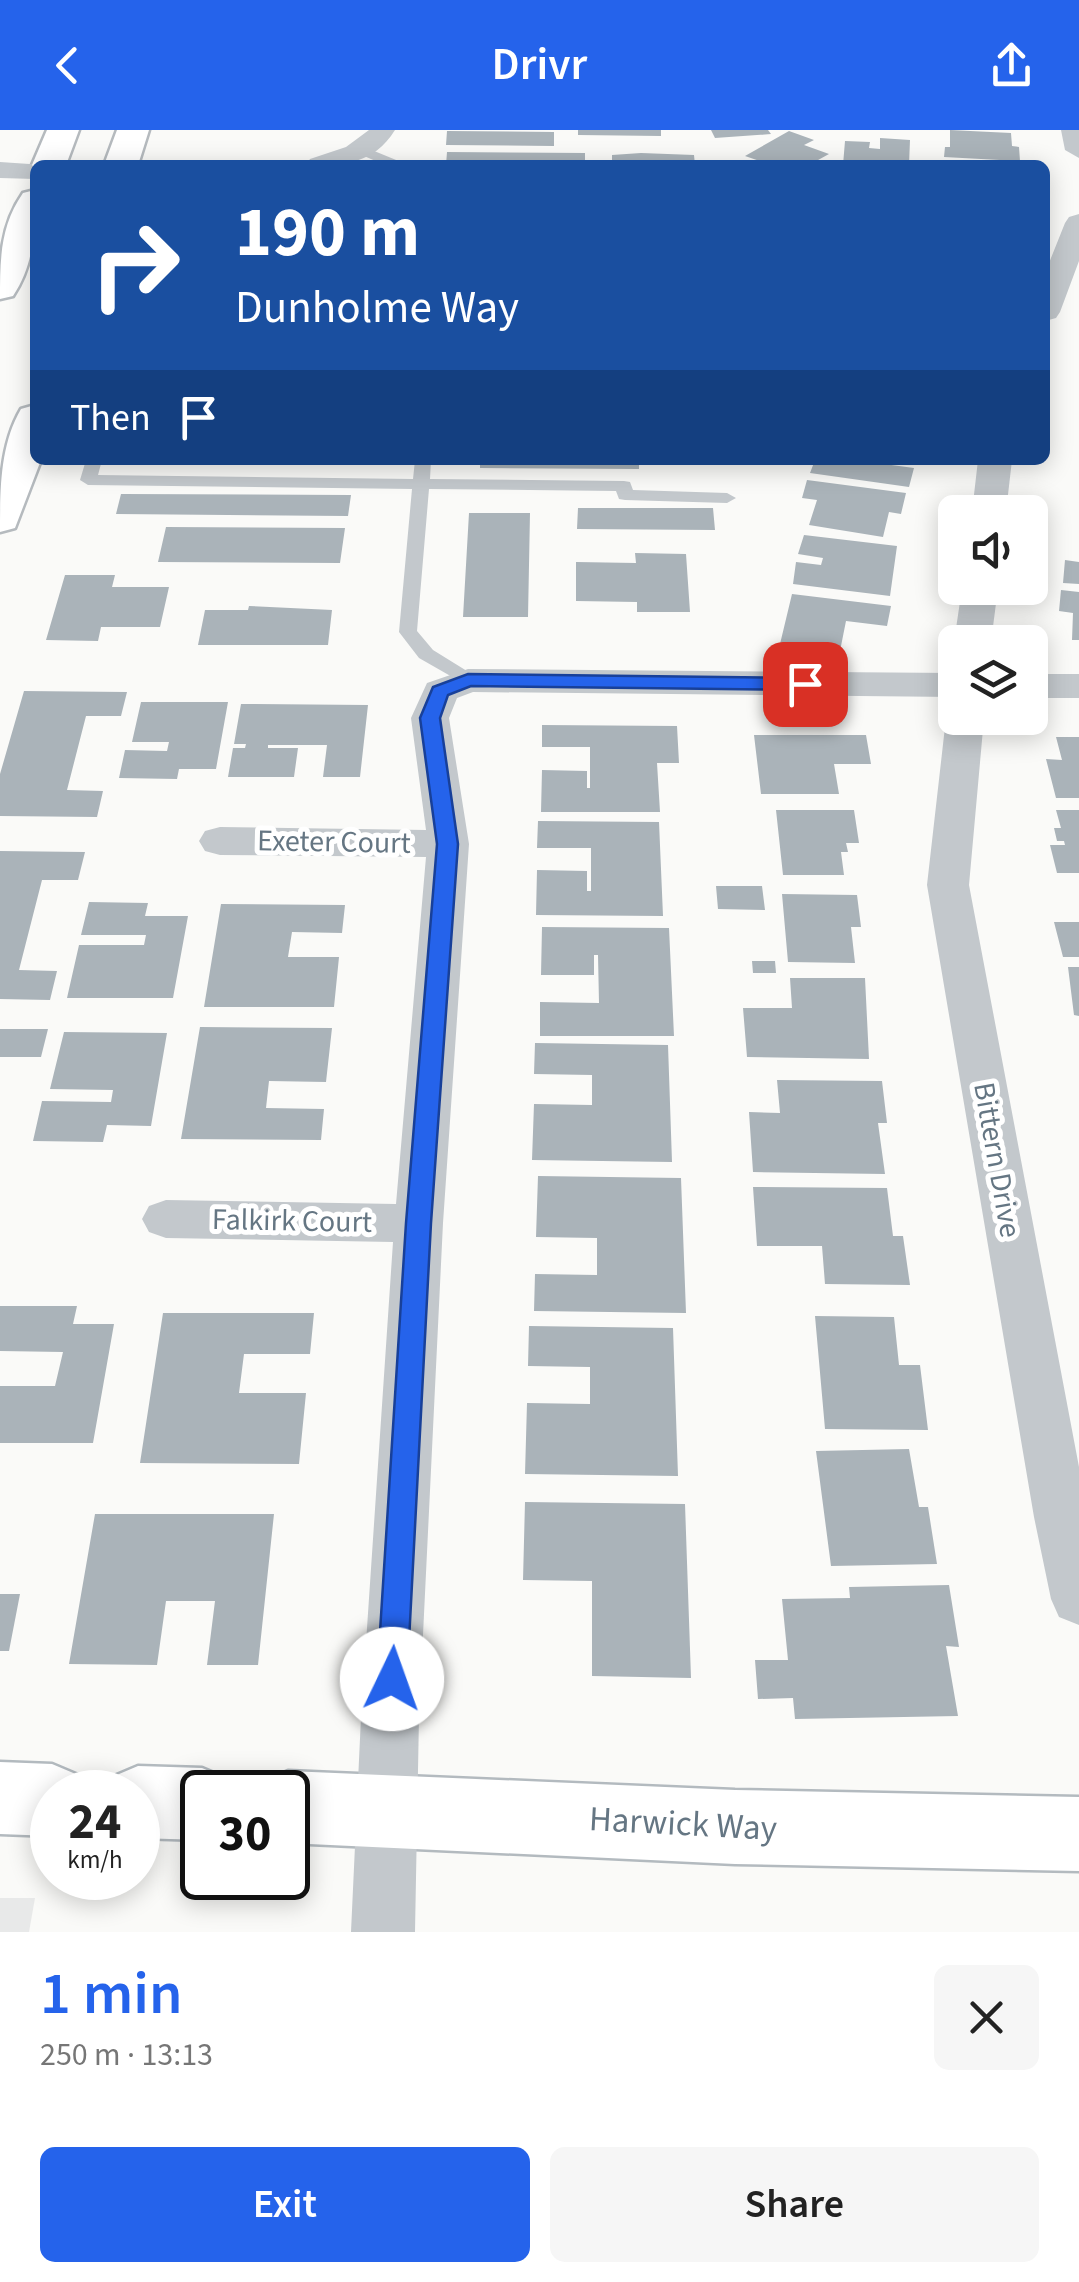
<!DOCTYPE html>
<html lang="en">
<head>
<meta charset="utf-8">
<style>
	body { margin:0; font-family:"Source Sans 3",sans-serif; background:#f6f6f6; color:#222; height:100vh; display:flex; flex-direction:column; font-size:38px; white-space:nowrap }
	* { box-sizing:border-box; margin:0 }
	p { font-size:32px; color:#767676 }
	.icon { flex:none; width:55px; height:55px; fill:none; stroke:currentColor; stroke-width:2; stroke-linecap:round; stroke-linejoin:round }
	.map { position:relative; height:1802px; overflow:hidden }
	.panel { display:flex; flex-direction:column; background:#fff; flex:1 }
	.panel>* { flex:none }
	.banner { position:absolute; left:30px; top:30px; width:1020px; height:305px; border-radius:15px; box-shadow:0 5px 25px #0003; background:#1a4fa0; color:#fff; overflow:hidden }
	.buttons { position:absolute; left:938px; top:365px; display:grid; gap:20px }
	.buttons a { display:grid; place-items:center; width:110px; height:110px; border-radius:15px; background:#fff; box-shadow:0 5px 25px #0003; font-size:50px }
	.speed { position:absolute; left:30px; top:1640px; display:flex; gap:20px; font-size:50px; font-weight:700; text-align:center }
	.speed>* { display:grid; place-content:center; width:130px; height:130px; border-radius:50%; background:#fff; box-shadow:0 5px 25px #0003; line-height:1 }
	.speed small { font-size:25px; font-weight:400 }
	.speed .limit { border:5px solid #111; border-radius:15px; background:#fff; color:#111 }
	.pin { position:absolute; display:grid; place-items:center; width:85px; height:85px; color:#fff; margin:-42px; border-radius:20px; box-shadow:0 5px 15px #0006 }
	.me { position:absolute; width:110px; margin:-55px; rotate:3deg; stroke-linejoin:round; filter:drop-shadow(0 0 8px #0008) }
	.turn { display:flex; align-items:center; gap:35px; height:210px; padding:0 40px; font-size:45px }
	.turn .icon { width:130px; height:130px; stroke-width:2.5 }
	.turn b { display:block; font-size:70px; line-height:85px }
	.then { display:flex; align-items:center; height:95px; padding:0 40px; background:#0003; gap:20px; font-size:38px }
	.round { display:grid; place-items:center; flex:none; width:105px; height:105px; border-radius:15px; background:#f6f6f6 }
	.overview { display:flex; align-items:center; justify-content:space-between; height:170px; padding:0 40px }
	h1 { font-size:60px; font-weight:600; line-height:75px; color:#2563eb }
	.cta { display:flex; gap:20px; margin-top:auto; padding:20px 40px }
	.cta a { flex:1; height:115px; border-radius:15px; background:#2563eb; color:#fff; font-size:40px; font-weight:600; line-height:115px; text-align:center }
	.cta a+a { background:#f6f6f6; color:#222 }
	header { display:flex; justify-content:space-between; align-items:center; height:130px; padding:0 40px; background:#2563eb; color:#fff; font-size:45px; font-weight:600 }
	.map>svg:first-child { display:block }
</style>
</head>
<body>
<header><svg class="icon" aria-label="back" viewBox="0 0 24 24"><path d="M15 5l-7 7 7 7"/></svg>Drivr<svg class="icon" aria-label="share" viewBox="0 0 24 24"><path d="M12 15V3M7 8l5-5 5 5M5 13v7h14v-7"/></svg></header>
<div class="map">
<svg width="1079" height="1802" viewBox="0 0 1079 1802">
	<rect width="100%" height="100%" fill="#fafaf8"/>
	<path fill="#e8e9e9" d="M0,1768H35L29,1802H0Z"/>
	<path fill="#aab3b9" d="M578,0H661V6L578,5Z
		M711,0H768L771,4L715,8Z
		M950,0L1011,3L1012,16L1019,17L1020,31L944,27L945,17H950Z
		M447,1L554,2V16L446,15Z
		M789,1L814,10L804,15L829,24L809,35H771L745,26Z
		M880,8L910,10L909,35H843L845,11L870,12L869,18L880,19Z
		M447,22L585,23V35H446Z
		M641,23L694,25L695,35H612V25Z
		M480,330H639V339L480,338Z
		M815,330H885L884,334L914,338L909,357L810,343Z
		M807,350L906,363L901,384L889,382L883,407L809,395L817,370L802,368Z
		M121,364L351,365L348,386L116,384Z
		M578,378H713L715,400L577,399Z
		M469,383H530L528,487H463Z
		M166,397L345,398L340,433L158,432Z
		M804,405L897,416L890,466L793,454L796,432L821,435L823,428L798,424Z
		M635,423L686,424L690,482H637V472L576,471V432L636,433Z
		M1065,430L1079,432V454L1063,453Z
		M65,445H115L112,457H169L160,497H101L98,511L46,510Z
		M1061,460L1079,462V510H1072L1073,483L1059,481Z
		M792,464L891,476L887,496L846,491L840,521L780,514Z
		M249,476L332,480L328,515H198L205,480H248Z
		M24,561L127,562L121,586H86L67,660L103,661L97,687L0,686V644Z
		M141,572H228L216,639H179L177,649L119,648L125,620L167,621L169,612H132Z
		M241,574L368,575L360,647H323L327,615H268V618H298L294,647H228L233,618H245L246,614H234Z
		M542,595L677,596L679,633H657L660,682H541L542,640L587,641V658H590V617H542Z
		M754,605H866L871,634H834L839,664H761Z
		M1056,607H1079V668H1056L1046,629L1062,630Z
		M776,680H854L859,713H846L848,722H841L844,745H783Z
		M1056,680H1079V743H1057L1050,715H1065L1064,711H1057L1054,698H1061Z
		M538,691L659,692L663,786L536,785L537,740L587,741V761H591V718H537Z
		M0,721L85,722L78,750H42L19,840L57,841L50,870L0,869Z
		M716,756H762L765,780L718,779Z
		M782,764L857,765L861,797H851L855,833L788,832Z
		M89,772L148,773L145,786H188L173,868H67L79,815H144L146,805H81Z
		M221,774L345,775L342,803L292,802L288,827H339L334,877H204Z
		M1054,792H1079V827H1063Z
		M542,797L669,798L674,906H540V872L599,873L598,825H594V845H541Z
		M752,831H775L776,843H753Z
		M1068,837H1079V886L1074,885Z
		M790,848H865L869,929L747,927L743,878H792Z
		M200,897L332,898L326,952L269,951L266,978L324,979L321,1010L181,1009Z
		M0,899H48L41,927H0Z
		M64,902L167,903L151,996L107,995L103,1012L33,1011L42,971L111,972L113,960L50,959Z
		M535,913L668,915L672,1032L532,1030L534,974L592,975V945L534,944Z
		M777,950L882,951L887,993H878L885,1044L753,1042L749,982L780,983Z
		M538,1046L681,1048L686,1183L534,1181L535,1144L597,1145V1108L536,1107Z
		M753,1057L887,1058L893,1106H903L910,1155L825,1154L822,1116H757Z
		M0,1176H77L73,1194H114L93,1313H0V1256H55L63,1222L0,1221Z
		M163,1183H314L310,1224H244L239,1263H306L299,1334L140,1333Z
		M815,1186L894,1187L899,1235H920L928,1300L825,1299Z
		M529,1196L673,1198L678,1346L525,1344L527,1273L590,1274V1237L528,1236Z
		M909,1319L919,1377H928L937,1434L831,1436L816,1321Z
		M525,1372L685,1374L691,1548L592,1546V1451L523,1450Z
		M95,1384H274L258,1535H207L215,1471H166L157,1535L69,1534Z
		M949,1455L959,1517L946,1516L958,1586L795,1589L793,1568L758,1569L755,1530H788L782,1469L850,1468L849,1457Z
		M0,1464H20L9,1521H0Z"/>
	<g fill="none" stroke-linecap="round" stroke-linejoin="round">
		<g stroke="#b3babf" stroke-width="5">
			<path id="secondary" d="M0,1632L52,1634L78,1645L86,1662H52V1706L0,1704Z
				M138,1636L202,1638L228,1649L234,1662H202V1710L138,1708V1662H105L112,1647Z
				M288,1641L735,1660L1079,1667V1741L735,1734L288,1713V1662H257L262,1652Z"/>
		</g>
		<g stroke="#b5babe" stroke-width="5">
			<path id="primary" d="M47,0H79L66,35H35V39L32,35Z
				M117,0H149L138,35H104Z
				M35,60C35,98 35,133 13,166L0,169C0,130 0,96 23,63Z
				M35,275V330H41L15,398L0,402C0,359 0,315 21,279Z"/>
		</g>
		<path fill="#c3c8cc" fill-rule="evenodd" d="M362,16L401,32L403,35H385L357,23L355,20Z
			M86,330H102L98,345L413,349L415,330H431L430,349L624,351L630,352L633,360L727,363L736,368L727,373L625,370L619,369L616,361L429,359L417,501L433,520L475,546V554L468,556L419,528L399,502L412,359L88,355L80,350Z"/>
		<path fill="#c3c8cc" fill-rule="evenodd" d="M369,0H395C373,35 344,35 306,35L310,29L346,17Z
			M1061,0H1079V28L1065,20Z
			M0,32L44,35H35V49L0,48Z
			M1079,84V131L1060,182L1056,188L1045,191V143L1065,93L1069,87Z
			M978,330H1012L1006,382H972Z
			M962,458H998L991,512H954Z
			M468,539L955,543V567L473,562L457,568L449,588L469,714L443,1093L419,1587L415,1802H351L361,1587L393,1112L166,1108L149,1102L142,1089L149,1076L166,1070L396,1074L426,727L220,725L205,721L199,711L205,701L220,697L426,700L411,588L427,553Z
			M1030,544H1079V568H1030Z
			M955,579V588H984L969,755L1079,1337V1495L1059,1487L1051,1469L1034,1387L927,755L946,588Z"/>
		<use href="#secondary" fill="#fff" fill-rule="evenodd"/>
		<use href="#primary" fill="#fff" fill-rule="evenodd"/>
	</g>
	<path fill="#2563eb" stroke="#184099" stroke-width="2.5" d="M468,544L805,548L815,554L805,560L471,556L448,565L440,588L458,714L431,1093L407,1549L402,1558L392,1562L382,1558L377,1549L406,1093L437,714L420,588L433,557Z"/>
	<g text-anchor="middle" dominant-baseline="central" stroke-width="10" stroke-linejoin="round" paint-order="stroke">
		<g font-size="30" fill="#657683" stroke="#fff">
			<text transform="translate(334 712) rotate(1)">Exeter Court</text>
			<text transform="translate(997 1030) rotate(80)">Bittern Drive</text>
			<text transform="translate(292 1091) rotate(1)">Falkirk Court</text>
		</g>
		<g font-size="35" fill="#657683" stroke="#fff">
			<text transform="translate(683 1694) rotate(3)">Harwick Way</text>
		</g>
	</g>
</svg>
<div class="buttons">
<a><svg class="icon" aria-label="sound" viewBox="0 0 24 24"><path d="M4 9h4l5-4v14l-5-4H4zM17 9q2 3 0 6"/></svg></a>
<a><svg class="icon" aria-label="layers" viewBox="0 0 24 24"><path d="M12 4l9 5-9 5-9-5zM3 14l9 5 9-5"/></svg></a>
</div>
<div class="speed"><div>24<small>km/h</small></div><div class="limit">30</div></div>
<div class="pin" style="left:805px;top:554px;background:#d93025"><svg class="icon" aria-label="arrive" viewBox="0 0 24 24"><path d="M6 21V4h12l-3 4 3 4H6"/></svg></div>
<svg class="me" style="left:392px;top:1549px" viewBox="-20 -20 40 40"><circle r="19" fill="#fff"/><path d="M0-13L10 11 0 6-10 11z" fill="#2563eb"/></svg>
<div class="banner">
<div class="turn"><svg class="icon" aria-label="right" viewBox="0 0 24 24"><path d="M7 20v-9h11M14 6l5 5-5 5"/></svg><div><b>190 m</b>Dunholme Way</div></div>
<div class="then">Then<svg class="icon" aria-label="arrive" viewBox="0 0 24 24"><path d="M6 21V4h12l-3 4 3 4H6"/></svg></div>
</div>
</div>
<section class="panel">
<div class="overview"><div><h1>1 min</h1><p>250 m · 13:13</p></div><a class="round"><svg class="icon" aria-label="close" viewBox="0 0 24 24"><path d="M6 6l12 12M18 6L6 18"/></svg></a></div>
<div class="cta"><a>Exit</a><a>Share</a></div>
</section>
</body>
</html>
